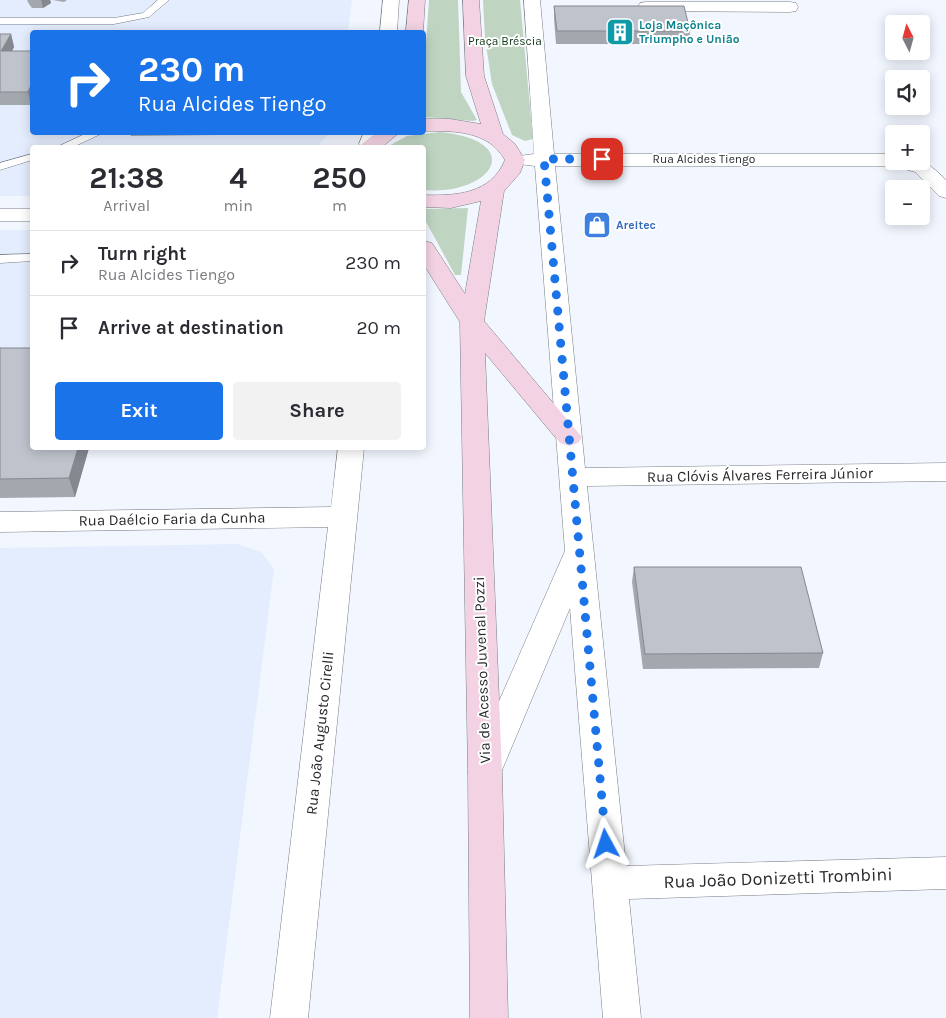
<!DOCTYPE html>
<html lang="en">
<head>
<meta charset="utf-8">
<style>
	body { margin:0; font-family:Karla,sans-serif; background:#f2f2f3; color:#2b2b33; height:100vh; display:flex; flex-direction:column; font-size:19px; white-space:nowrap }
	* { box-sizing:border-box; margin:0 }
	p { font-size:16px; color:#7c7c81 }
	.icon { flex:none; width:28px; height:28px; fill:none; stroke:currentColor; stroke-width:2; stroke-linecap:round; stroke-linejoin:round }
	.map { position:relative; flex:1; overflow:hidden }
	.details { position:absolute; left:30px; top:145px; width:396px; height:305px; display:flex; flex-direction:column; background:#fff; border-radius:5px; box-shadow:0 2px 12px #0003 }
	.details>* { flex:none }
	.banner { position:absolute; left:30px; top:30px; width:396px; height:105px; border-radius:5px; box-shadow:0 2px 12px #0003; background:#1a73e8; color:#fff; overflow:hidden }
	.needle { width:32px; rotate:354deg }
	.tools { position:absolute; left:885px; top:15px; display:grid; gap:10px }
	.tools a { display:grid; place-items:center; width:45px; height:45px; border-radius:5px; background:#fff; box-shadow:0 2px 12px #0003; font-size:25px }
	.pin { position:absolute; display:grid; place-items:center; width:42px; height:42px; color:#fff; margin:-21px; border-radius:10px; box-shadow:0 2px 8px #0006 }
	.me { position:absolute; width:55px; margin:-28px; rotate:355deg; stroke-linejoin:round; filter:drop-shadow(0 0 4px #0008) }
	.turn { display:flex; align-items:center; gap:18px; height:105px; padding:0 25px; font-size:22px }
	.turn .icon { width:65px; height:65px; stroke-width:2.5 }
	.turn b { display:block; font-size:35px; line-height:42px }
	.eta { display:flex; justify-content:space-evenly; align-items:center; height:85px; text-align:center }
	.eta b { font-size:30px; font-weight:700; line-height:35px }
	.cta { display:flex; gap:10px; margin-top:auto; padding:10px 25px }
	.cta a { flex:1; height:58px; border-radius:5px; background:#1a73e8; color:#fff; font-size:20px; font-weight:700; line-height:58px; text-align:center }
	.cta a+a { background:#f2f2f3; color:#2b2b33 }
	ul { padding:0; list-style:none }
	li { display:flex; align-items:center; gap:15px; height:65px; padding:0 25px; border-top:1px solid #e1e1e2 }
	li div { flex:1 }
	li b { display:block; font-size:19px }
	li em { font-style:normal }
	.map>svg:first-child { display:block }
</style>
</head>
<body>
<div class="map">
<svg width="946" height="1018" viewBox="0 0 946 1018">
	<rect width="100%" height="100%" fill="#f2f6fe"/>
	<path fill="#e4edfd" d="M0,0H352L348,32H32V132L329,133L317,147L32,148V196H0Z
		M0,230H32V354H0Z
		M237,544L261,552L274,569L217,1018H0V548Z"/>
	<path fill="#bfd5c2" d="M429,0H458L461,92L477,120L473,121L424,117V73Z
		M483,0H520L533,139L525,141L512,135L492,84L485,38Z
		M440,132C528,141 492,196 424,190V148L387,147L407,136Z
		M468,208L461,275H455L424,218V209Z"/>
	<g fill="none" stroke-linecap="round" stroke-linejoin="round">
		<g stroke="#787c84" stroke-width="1">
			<path id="service" d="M158,0H169L149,17L114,24H0V18H114L143,13Z
				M89,132H105L71,148H55Z
				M32,154V160L0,170V163Z
				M32,254V261L0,263V255Z"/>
		</g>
		<g stroke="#787c84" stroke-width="1">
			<path id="minor" d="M383,0H399L397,32H380Z
				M524,0H540L554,154H894V161C923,161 925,159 946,180V198L939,196L915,172L895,166H555L585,468L946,463V481L587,486L626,866L946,857V889L629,899L641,1018H603L570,608L497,782L485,786L473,782L468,772L565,551L535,166L519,164L516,160L519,156L534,154Z
				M646,2H790L796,3L798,7L796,11L790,12L640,11L638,7L640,3Z
				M364,132H384L376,148H362L359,144Z
				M0,209H32V221H0Z
				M338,448H364L308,1018H270L328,527L0,532V512L331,507Z"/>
		</g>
		<g stroke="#787c84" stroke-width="1">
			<path id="secondary" d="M409,0H425L423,32H406Z
				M463,0H479L484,76L503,134L515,144L525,160L520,173L504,191L484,321L582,437L578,443L569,446L560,443L485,353L502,773L508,1018H470L468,773L460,322L424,265V241L432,243L465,294L481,201L451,208L424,207V195C456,196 491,194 505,160C488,130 454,131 424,131V119H450L481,124L466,76Z
				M377,132H400L381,148H357Z"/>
		</g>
		<use href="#service" fill="#fff" fill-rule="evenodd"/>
		<use href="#minor" fill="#fff" fill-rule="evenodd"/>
		<use href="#secondary" fill="#f3d3e3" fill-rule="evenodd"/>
	</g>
	<path fill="#a3a8af" d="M27,0H50L51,3L43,8H32L29,4Z
		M53,0H67L64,2Z
		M554,6L690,31L689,44H556L554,19Z
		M0,34H11L14,47L12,51H32V103L31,105H0Z
		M130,132H218V135L131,136Z
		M0,348L32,448H89L75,497L0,498Z
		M634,567L823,653L819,668L643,669L632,582Z"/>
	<path fill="#85888f" d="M41,0H50L51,3L43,8Z
		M11,34L14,47L5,64L1,51Z
		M32,83V103L31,105L28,92Z
		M78,448H89L75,497L69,478Z"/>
	<path fill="#bec3cc" stroke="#85888f" d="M554,6H684L690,31H557Z
		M0,34H11L1,51H32V83L28,92H0Z
		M0,348H32V448H78L69,478L0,479Z
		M634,567H801L823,653L645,654Z"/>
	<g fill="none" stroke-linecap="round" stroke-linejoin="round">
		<path stroke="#1a73e8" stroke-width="9" stroke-dasharray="0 16.2" d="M602,159H544L606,844"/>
	</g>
	<defs>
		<g id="building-square" transform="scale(1.4375)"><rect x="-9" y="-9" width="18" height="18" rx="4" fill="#0f9aa8" stroke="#fff"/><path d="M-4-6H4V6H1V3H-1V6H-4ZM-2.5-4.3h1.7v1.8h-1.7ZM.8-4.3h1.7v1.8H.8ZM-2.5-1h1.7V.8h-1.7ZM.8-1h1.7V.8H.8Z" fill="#fff"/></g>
		<g id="shop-square" transform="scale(1.4375)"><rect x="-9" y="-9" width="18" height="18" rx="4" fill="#3f7fe0" stroke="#fff"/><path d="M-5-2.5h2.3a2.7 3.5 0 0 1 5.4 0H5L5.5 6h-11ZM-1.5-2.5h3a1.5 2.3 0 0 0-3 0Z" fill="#fff"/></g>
	</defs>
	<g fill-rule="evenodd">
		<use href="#building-square" x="620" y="32"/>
		<use href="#shop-square" x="597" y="225"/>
	</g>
	<g text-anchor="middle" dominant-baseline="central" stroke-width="4" stroke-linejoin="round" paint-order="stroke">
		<g font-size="12" font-weight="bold" fill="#0d838f" stroke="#fff" text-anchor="start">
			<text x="639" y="25">Loja Maçônica<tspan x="639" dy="14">Triumpho e União</tspan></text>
		</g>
		<g font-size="12" fill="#0e3718" stroke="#fff">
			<text x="505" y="41">Praça Bréscia</text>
		</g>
		<g font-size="12" fill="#27292c" stroke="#fff">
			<text x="704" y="159">Rua Alcides Tiengo</text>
		</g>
		<g font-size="12" font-weight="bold" fill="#366cbe" stroke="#fff" text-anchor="start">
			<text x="616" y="225">Areitec</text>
		</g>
		<g font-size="15" fill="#27292c" stroke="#fff">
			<text transform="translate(760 475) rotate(-1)">Rua Clóvis Álvares Ferreira Júnior</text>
			<text transform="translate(172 519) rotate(-1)">Rua Daélcio Faria da Cunha</text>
			<text transform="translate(482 670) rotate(-92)">Via de Acesso Juvenal Pozzi</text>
			<text transform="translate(320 733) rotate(-84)">Rua João Augusto Cirelli</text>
		</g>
		<g font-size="18" fill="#27292c" stroke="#fff">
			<text transform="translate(778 878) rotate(-2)">Rua João Donizetti Trombini</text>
		</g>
	</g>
</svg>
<div class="tools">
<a><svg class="needle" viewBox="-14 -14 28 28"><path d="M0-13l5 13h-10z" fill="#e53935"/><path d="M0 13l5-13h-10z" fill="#7c7c81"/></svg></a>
<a><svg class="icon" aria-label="sound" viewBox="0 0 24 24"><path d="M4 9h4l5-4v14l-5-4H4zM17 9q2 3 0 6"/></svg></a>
<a>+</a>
<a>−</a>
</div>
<div class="pin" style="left:602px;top:159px;background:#d93025"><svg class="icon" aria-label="arrive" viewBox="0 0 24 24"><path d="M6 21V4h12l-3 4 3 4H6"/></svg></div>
<svg class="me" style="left:606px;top:844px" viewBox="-20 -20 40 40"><path d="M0-17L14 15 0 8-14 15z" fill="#1a73e8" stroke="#fff" stroke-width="4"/></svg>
<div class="banner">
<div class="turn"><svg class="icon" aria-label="right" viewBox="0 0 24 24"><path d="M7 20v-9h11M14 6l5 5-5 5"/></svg><div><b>230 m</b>Rua Alcides Tiengo</div></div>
</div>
<section class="details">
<div class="eta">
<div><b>21:38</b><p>Arrival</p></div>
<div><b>4</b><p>min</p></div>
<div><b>250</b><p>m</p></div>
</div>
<ul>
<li><svg class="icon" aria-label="right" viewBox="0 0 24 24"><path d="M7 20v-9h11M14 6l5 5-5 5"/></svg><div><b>Turn right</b><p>Rua Alcides Tiengo</p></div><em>230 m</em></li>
<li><svg class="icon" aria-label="arrive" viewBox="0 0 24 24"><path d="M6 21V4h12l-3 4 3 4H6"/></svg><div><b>Arrive at destination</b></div><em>20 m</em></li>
</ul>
<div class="cta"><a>Exit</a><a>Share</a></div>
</section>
</div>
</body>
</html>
